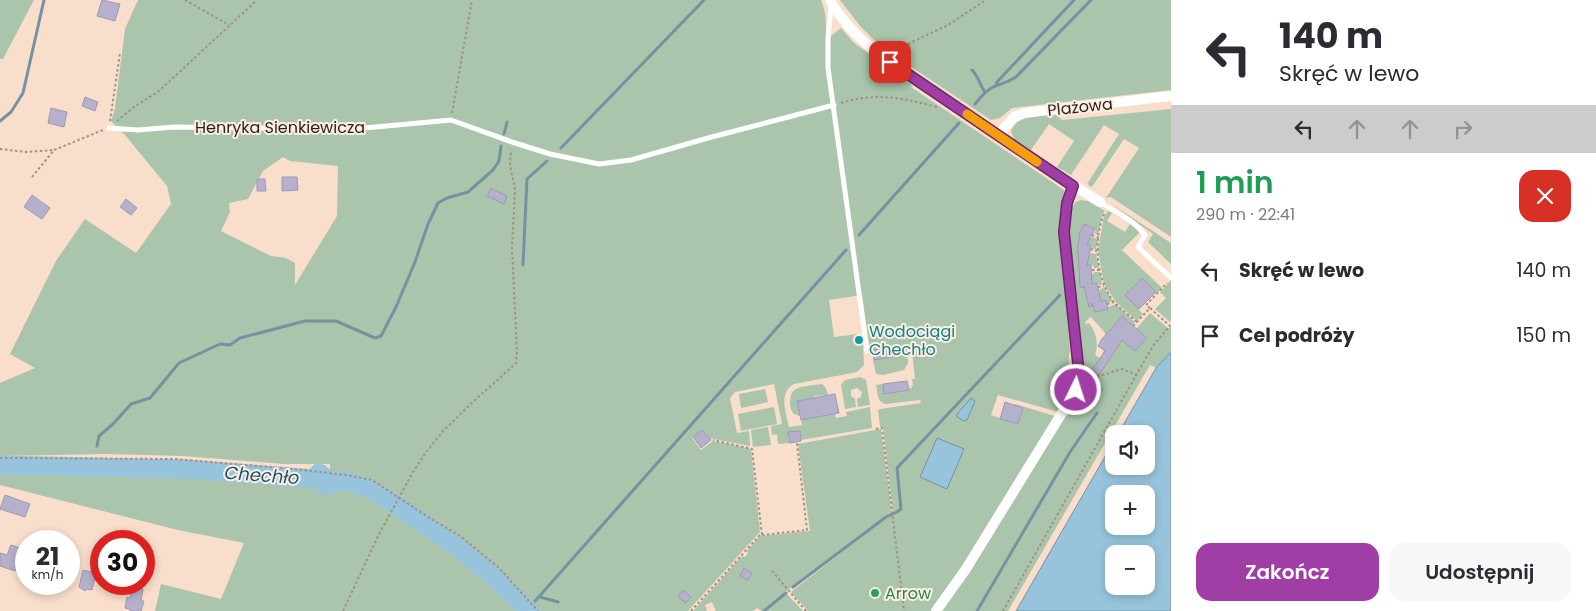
<!DOCTYPE html>
<html lang="pl">
<head>
<meta charset="utf-8">
<style>
	body { margin:0; font-family:Poppins,sans-serif; background:#f7f7f7; color:#2b2b33; height:100vh; display:flex; flex-direction:column; font-size:19px; white-space:nowrap }
	* { box-sizing:border-box; margin:0 }
	p { font-size:16px; color:#7c7c81 }
	.icon { flex:none; width:28px; height:28px; fill:none; stroke:currentColor; stroke-width:2; stroke-linecap:round; stroke-linejoin:round }
	.map { position:relative; flex:1; overflow:hidden }
	.details { display:flex; flex-direction:column; background:#fff; width:425px }
	.details>* { flex:none }
	.guide { background:#fff; color:#2b2b33; overflow:hidden }
	.controls { position:absolute; left:1105px; top:425px; display:grid; gap:10px }
	.controls a { display:grid; place-items:center; width:50px; height:50px; border-radius:10px; background:#fff; box-shadow:0 2px 8px #0003; font-size:25px }
	.speed { position:absolute; left:15px; top:530px; display:flex; gap:10px; font-size:25px; font-weight:700; text-align:center }
	.speed>* { display:grid; place-content:center; width:65px; height:65px; border-radius:50%; background:#fff; box-shadow:0 2px 8px #0003; line-height:1 }
	.speed small { font-size:12px; font-weight:400 }
	.speed .limit { border:8px solid #d22; background:#fff; color:#111 }
	.pin { position:absolute; display:grid; place-items:center; width:42px; height:42px; color:#fff; margin:-21px; border-radius:10px; box-shadow:0 2px 8px #0006 }
	.me { position:absolute; width:55px; margin:-28px; rotate:4deg; stroke-linejoin:round; filter:drop-shadow(0 0 4px #0008) }
	.turn { display:flex; align-items:center; gap:18px; height:105px; padding:0 25px; font-size:22px }
	.turn .icon { width:65px; height:65px; stroke-width:2.5 }
	.turn b { display:block; font-size:35px; line-height:42px }
	.lanes { display:flex; align-items:center; height:48px; padding:0 25px; background:#0003; justify-content:center; gap:25px; direction:ltr }
	.lanes .off { opacity:.35 }
	.round { display:grid; place-items:center; flex:none; width:52px; height:52px; border-radius:15px; background:#f7f7f7 }
	.overview { display:flex; align-items:center; justify-content:space-between; height:85px; padding:0 25px }
	h1 { font-size:30px; font-weight:600; line-height:38px; color:#1e9e55 }
	.button { display:flex; gap:10px; margin-top:auto; padding:10px 25px }
	.button a { flex:1; height:58px; border-radius:15px; background:#a03ea5; color:#fff; font-size:20px; font-weight:600; line-height:58px; text-align:center }
	.button a+a { background:#f7f7f7; color:#2b2b33 }
	ul { padding:0; list-style:none }
	li { display:flex; align-items:center; gap:15px; height:65px; padding:0 25px }
	li div { flex:1 }
	li b { display:block; font-size:19px }
	li em { font-style:normal }
	main { display:flex; flex:1; min-height:0 }
	.map>svg:first-child { display:block }
</style>
</head>
<body>
<main>
<div class="map">
<svg width="1171" height="611" viewBox="0 0 1171 611">
	<rect width="100%" height="100%" fill="#f8decb"/>
	<path fill="#aac5ab" fill-rule="evenodd" d="M0,0H34L3,59H0Z
		M138,0H821C826,11 826,22 826,34L831,36L841,28L853,42L912,85L911,87L1064,190L1065,198L1059,231L1070,350L1069,356V372L1074,376L1072,388L1058,412L998,395L991,415L1018,424L1023,408L1015,405V404L1055,416L962,566L931,611H808L791,592L891,514L885,516L785,592L803,611H762L757,608L753,611H716L712,602L705,605L707,611H693L742,556L745,557L748,553L747,551L760,536L810,531L798,444L881,429L892,514L893,513L883,427H880L878,410L880,409L921,403L920,400L886,404C877,403 878,393 876,385L883,384L885,394L908,390V389L912,388L911,386L913,385L912,379H915L912,351H907L908,363L904,370L883,375L876,374L873,360L891,357V354L898,353V347L870,351L862,295L829,300L834,337L858,334V335L855,336L856,345L863,344L864,365L857,372L794,384C778,392 786,413 789,427L802,425L801,420L835,414L836,418L847,416L846,412L870,407L872,428L801,440L800,431L790,443L778,444L777,434L772,435L771,426L782,424L774,384L735,392L730,398L737,433L749,431L750,446L709,438L702,430L692,438L701,450L713,441L751,449L760,532L688,611H532L485,564L465,547L369,485L354,480L330,476V464H284L183,456L107,454L0,456V383L35,368L10,354L56,261L85,219L136,253L171,204L167,186L125,135L111,121L115,108L125,29ZM283,157L290,161L338,166L337,216L295,285V263L286,258L271,256L221,231L230,212L229,203L248,199L263,171Z
		M840,0H1171V90L1012,108L1000,118L991,120L880,46L861,27Z
		M1171,109V237L1111,197L1106,198L1139,148L1124,139L1092,187L1087,184L1119,134L1104,125L1071,175L1057,167L1074,141L1049,124L1031,150L1015,140L1011,131C1018,114 1041,116 1056,114L1062,120Z
		M1081,200L1088,201L1105,211L1102,215L1098,235L1094,233L1096,230L1084,224L1080,232L1091,238L1093,237L1098,240L1096,249H1091L1092,245L1078,243L1077,252L1090,254L1091,253L1096,254L1099,268H1094L1093,265H1079L1080,274H1093L1094,272H1100L1102,285H1099L1098,283L1084,286L1086,295L1100,292V289L1104,288L1113,301L1107,303L1106,300L1093,303L1095,312L1108,309V307L1116,304L1135,322L1132,325L1122,316L1110,329L1135,351L1147,338L1136,329L1150,313L1169,329L1171,326V352L1156,368L1150,365L1008,611H942L970,570L1059,425C1073,408 1084,394 1086,372L1085,370L1083,371L1068,232L1071,208L1076,202ZM1091,317C1106,335 1114,336 1100,358L1095,355C1099,344 1096,332 1089,323L1085,324C1085,321 1088,319 1091,317Z
		M1110,203L1171,243V264L1148,242L1153,234Z
		M1108,211L1112,213L1107,221L1125,232L1130,224L1138,231L1139,233L1122,250L1162,288L1157,293L1142,279L1126,295L1143,314L1137,321L1116,302L1104,284L1098,250L1104,216Z
		M1171,280V321L1170,322L1155,309L1166,298L1160,292Z
		M860,377L866,380L870,405L858,407L857,399L861,397L862,392L857,388L851,390V396L855,399L856,407L845,409L841,385L845,380Z
		M822,384L826,388L828,395L814,396L815,398L800,416C798,415 795,415 793,413C789,409 789,394 794,390C800,386 814,385 822,384Z
		M765,389L768,402L741,408L739,394Z
		M774,407L777,424L741,431L738,414Z
		M768,427L771,445L753,447L751,430Z
		M0,469L174,473L347,484L366,490L430,532L467,560L522,611H155L161,584L221,599L244,543L178,530L0,485Z"/>
	<path fill="#97c4dc" stroke="#7692a1" fill-rule="evenodd" d="M1171,352V611H1016L1114,441V466H1146V434H1118L1156,368ZM1114,494H1146V526H1114ZM1114,554H1146V586H1114Z
		M971,398L975,401L967,420L964,421L957,417V414Z
		M937,438L964,449L947,489L920,477Z"/>
	<g fill="none" stroke-linecap="round" stroke-linejoin="round">
		<path stroke="#7692a1" stroke-width="3" d="M972,70C979,77 979,84 985,92
			M996,86L997,82L1074,0
			M975,104C980,98 985,91 993,87C1001,84 1008,82 1016,77L1091,0
			M0,121L11,112L23,93L44,0
			M504,134L507,122
			M561,148L704,0
			M859,235L959,123
			M523,265L527,179L547,161
			M97,446L99,436L113,424L131,404L150,398L179,363L220,344L230,345L240,338L305,321H336L375,338L381,336L396,307L415,262L428,224L438,203L447,198L468,192L493,170L499,161L501,146
			M73,467L76,462
			M793,587L886,517L897,512L901,509L897,468L1060,295
			M540,597L558,602
			M528,609L846,250
			M764,611L786,593
			M977,611L1070,452L1097,413"/>
		<path stroke="#97c4dc" stroke-width="19" d="M0,465L186,469L315,479L316,476L319,473L322,475L324,485H328L330,480L348,482L367,487L395,504L457,547L489,573L530,611"/>
	</g>
	<path fill="#b5b1cc" stroke="#9d9ab4" d="M102,0L120,4L115,21L97,16Z
		M85,97L98,102L95,111L82,106Z
		M51,108L67,112L64,127L48,123Z
		M282,177H297L298,190L282,191Z
		M257,179H265L266,191H257Z
		M491,188L507,196L504,204L487,196Z
		M32,195L50,208L42,219L24,207Z
		M126,199L137,208L131,215L120,207Z
		M1084,224L1095,229L1087,244L1091,245L1087,265H1091L1092,284L1097,283L1101,301L1106,300L1108,309L1095,312L1092,303V306L1089,307L1084,286V288L1080,287L1078,252H1077L1080,232Z
		M1142,278L1156,292L1139,309L1125,295Z
		M1122,316L1147,338L1135,351L1122,340L1099,375L1092,370L1105,351L1098,346L1102,339Z
		M890,348L891,357L874,360L873,350Z
		M907,381L909,390L884,394L883,384Z
		M1093,387L1103,389L1092,405L1084,400Z
		M835,394L839,413L801,420L797,401Z
		M1005,402L1023,408L1018,424L1000,419Z
		M702,430L711,440L701,448L693,437Z
		M800,431L801,441L790,443L788,432Z
		M5,495L30,504L25,517L0,509Z
		M11,545L23,549L15,571L0,566V553L7,555Z
		M744,568L752,573L748,580L740,576Z
		M83,570L96,573L92,590L87,589L85,591L79,587Z
		M30,584H55L52,593L29,586Z
		M133,586L143,589L141,601H144L141,611H130V609L125,608L127,597L130,598Z
		M683,590L691,597L686,603L678,597Z"/>
	<g fill="none" stroke-linecap="round" stroke-linejoin="round">
		<path stroke="#a39082" stroke-width="2" stroke-dasharray="2.5 2.5" stroke-linecap="butt" d="M185,0L229,25
			M896,53L912,42L948,25L986,0
			M841,103C876,92 903,98 937,107
			M452,113L472,0
			M110,121L120,53
			M117,121L134,107L159,91L257,0
			M0,149L26,152L54,150
			M32,177L54,150L103,130
			M1104,214C1093,240 1096,278 1113,301C1120,309 1129,315 1137,322
			M1092,235L1099,238
			M1090,249L1097,251
			M1092,270H1100
			M1098,287L1104,286
			M1107,304L1114,302
			M1150,308L1146,305L1167,283
			M1133,326L1150,308L1171,327
			M1088,371L1099,376L1122,369L1137,375
			M1095,387L1099,376
			M876,429L882,428L904,611
			M0,458L174,459L293,469L346,475L372,480L428,517L460,536L498,567L538,611
			M762,535L807,530L797,443
			M772,571L806,611
			M343,611L379,534L413,472L427,451L443,431L477,398L492,385L516,363L517,351L512,249L515,189L510,165L511,150
			M691,611L760,535H762L752,449L713,440
			M1003,611L1147,356L1155,343L1170,326"/>
		<path stroke="#fff" stroke-width="5" d="M831,6L828,38V68L867,351
			M109,128L138,130L174,127L354,129L451,120L512,142L550,154L599,164L631,160L708,138L834,105
			M1100,202C1115,212 1134,220 1145,235L1138,247L1171,278"/>
		<path stroke="#fff" stroke-width="10" d="M830,0C841,21 858,37 876,52L1031,158L1100,202
			M998,135L1014,117L1024,113L1171,96
			M936,611L966,569L1076,390L1079,373L1064,232L1067,203L1073,186"/>
	</g>
	<g fill="none" stroke-linecap="round" stroke-linejoin="round">
		<g stroke="#68286b" stroke-width="12">
			<path id="route" d="M890,62L1073,186L1067,203L1064,232L1079,373L1076,390"/>
		</g>
		<use href="#route" stroke="#a03ea5" stroke-width="9"/>
		<path stroke="#f59e0b" stroke-width="9" d="M967,114L1037,162"/>
	</g>
	<circle fill="#0f9aa8" stroke="#fdeee2" stroke-width="2" cx="859" cy="340" r="5"/>
	<circle fill="#2e9e5b" stroke="#fdeee2" stroke-width="2" cx="875" cy="593" r="5"/>
	<g text-anchor="middle" dominant-baseline="central" stroke-width="4" stroke-linejoin="round" paint-order="stroke">
		<g font-size="16" fill="#281f18" stroke="#fdeee2">
			<text transform="translate(1080 107) rotate(-6)">Plażowa</text>
			<text x="280" y="127">Henryka Sienkiewicza</text>
		</g>
		<g font-size="16" fill="#0d838f" stroke="#fdeee2" text-anchor="start">
			<text x="869" y="331">Wodociągi<tspan x="869" dy="18">Chechło</tspan></text>
		</g>
		<g font-size="16" fill="#27864d" stroke="#fdeee2" text-anchor="start">
			<text x="885" y="593">Arrow</text>
		</g>
		<g font-size="18" font-style="italic" fill="#1b546d" stroke="#fdeee2">
			<text transform="translate(262 475) rotate(4)">Chechło</text>
		</g>
	</g>
</svg>
<div class="controls">
<a><svg class="icon" aria-label="sound" viewBox="0 0 24 24"><path d="M4 9h4l5-4v14l-5-4H4zM17 9q2 3 0 6"/></svg></a>
<a>+</a>
<a>−</a>
</div>
<div class="speed"><div>21<small>km/h</small></div><div class="limit">30</div></div>
<div class="pin" style="left:890px;top:62px;background:#d93025"><svg class="icon" aria-label="arrive" viewBox="0 0 24 24"><path d="M6 21V4h12l-3 4 3 4H6"/></svg></div>
<svg class="me" style="left:1076px;top:390px" viewBox="-20 -20 40 40"><circle r="17" fill="#a03ea5" stroke="#fff" stroke-width="3"/><path d="M0-11L8 9 0 5-8 9z" fill="#fff"/></svg>
</div>
<section class="details">
<div class="guide">
<div class="turn"><svg class="icon" aria-label="left" viewBox="0 0 24 24"><path d="M17 20v-9H6M10 6l-5 5 5 5"/></svg><div><b>140 m</b>Skręć w lewo</div></div>
<div class="lanes"><svg class="icon" aria-label="left" viewBox="0 0 24 24"><path d="M17 20v-9H6M10 6l-5 5 5 5"/></svg><svg class="icon off" aria-label="ahead" viewBox="0 0 24 24"><path d="M12 20V5M6 11l6-6 6 6"/></svg><svg class="icon off" aria-label="ahead" viewBox="0 0 24 24"><path d="M12 20V5M6 11l6-6 6 6"/></svg><svg class="icon off" aria-label="right" viewBox="0 0 24 24"><path d="M7 20v-9h11M14 6l5 5-5 5"/></svg></div>
</div>
<div class="overview"><div><h1>1 min</h1><p>290 m · 22:41</p></div><a class="round" style="background:#d93025;color:#fff"><svg class="icon" aria-label="close" viewBox="0 0 24 24"><path d="M6 6l12 12M18 6L6 18"/></svg></a></div>
<ul>
<li><svg class="icon" aria-label="left" viewBox="0 0 24 24"><path d="M17 20v-9H6M10 6l-5 5 5 5"/></svg><div><b>Skręć w lewo</b></div><em>140 m</em></li>
<li><svg class="icon" aria-label="arrive" viewBox="0 0 24 24"><path d="M6 21V4h12l-3 4 3 4H6"/></svg><div><b>Cel podróży</b></div><em>150 m</em></li>
</ul>
<div class="button"><a>Zakończ</a><a>Udostępnij</a></div>
</section>
</main>
</body>
</html>
